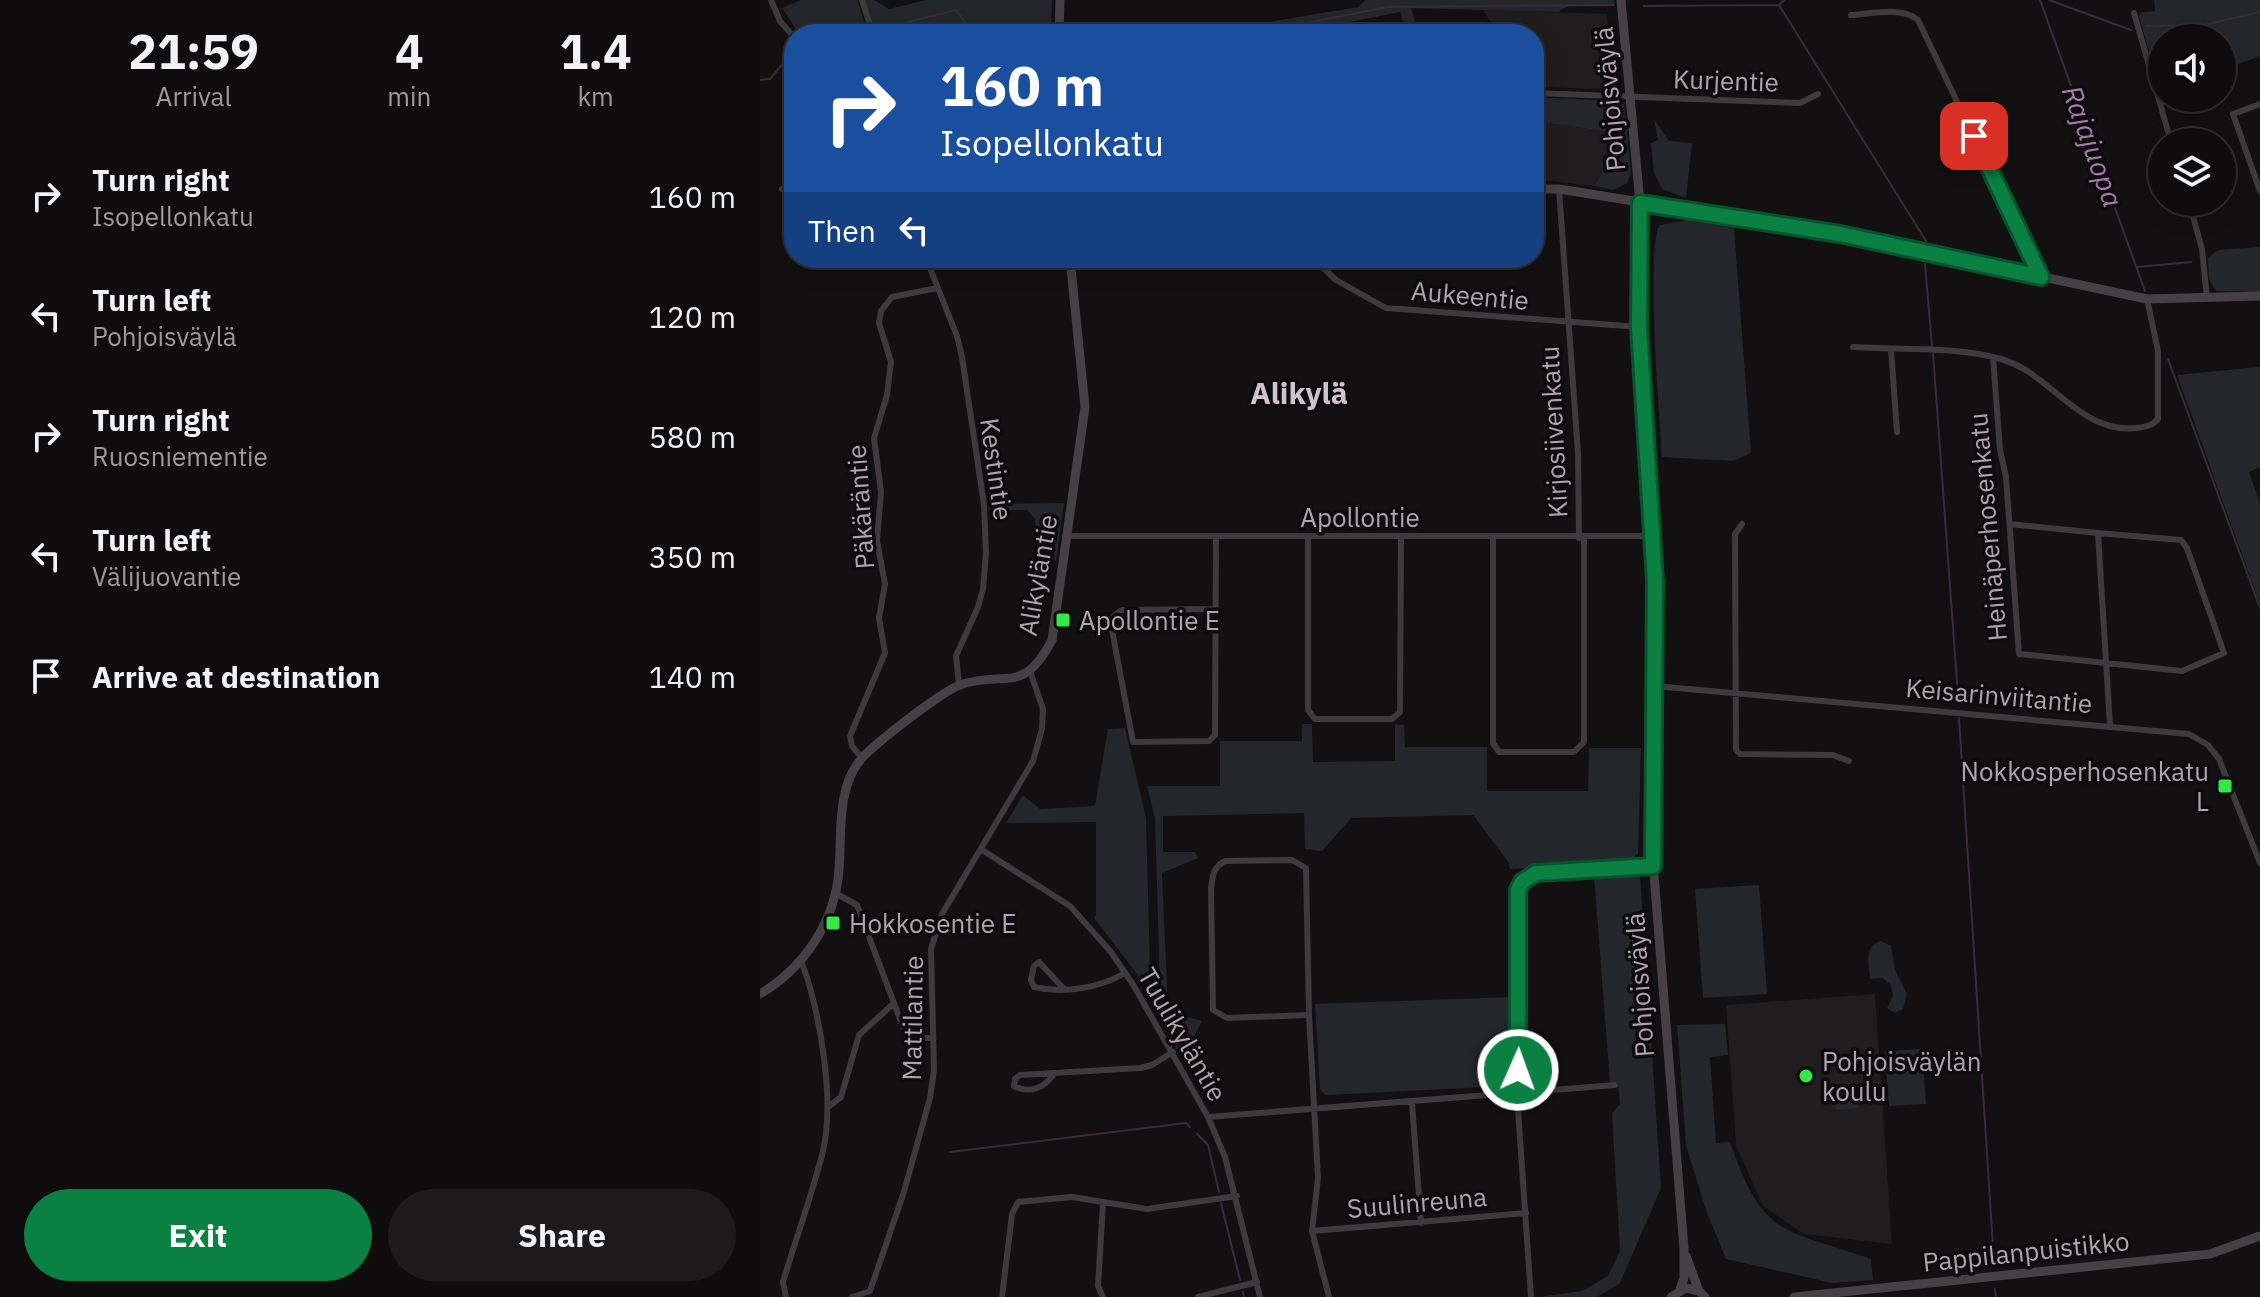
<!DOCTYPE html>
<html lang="en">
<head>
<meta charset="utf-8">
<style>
	body { margin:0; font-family:"IBM Plex Sans",sans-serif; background:#1c1a1b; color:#f1f3f6; height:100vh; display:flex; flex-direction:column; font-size:30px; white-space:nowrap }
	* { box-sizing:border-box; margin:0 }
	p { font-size:26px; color:#9b9b9d }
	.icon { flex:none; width:44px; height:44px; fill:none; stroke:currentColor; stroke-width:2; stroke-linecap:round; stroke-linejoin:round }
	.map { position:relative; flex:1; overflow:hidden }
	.sheet { display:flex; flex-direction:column; background:#0e0c0d; width:760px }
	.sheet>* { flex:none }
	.banner { position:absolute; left:24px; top:24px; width:760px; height:244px; border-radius:32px; box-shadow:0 4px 20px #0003,0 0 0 2px #2e2c2e; background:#1a4fa0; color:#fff; overflow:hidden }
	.tools { position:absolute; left:1388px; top:24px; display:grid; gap:16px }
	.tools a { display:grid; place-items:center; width:88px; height:88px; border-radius:50%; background:#0e0c0d; box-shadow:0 4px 20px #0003,0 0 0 2px #2e2c2e; font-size:40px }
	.pin { position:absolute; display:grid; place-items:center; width:68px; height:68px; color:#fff; margin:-34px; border-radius:16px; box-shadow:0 4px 12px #0006 }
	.me { position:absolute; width:88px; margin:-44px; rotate:2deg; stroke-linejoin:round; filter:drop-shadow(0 0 6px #0008) }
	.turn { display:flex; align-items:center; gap:28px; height:168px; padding:0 24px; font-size:36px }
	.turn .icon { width:104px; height:104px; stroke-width:2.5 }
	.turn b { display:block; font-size:56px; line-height:68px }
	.then { display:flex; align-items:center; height:76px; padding:0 24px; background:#0003; gap:16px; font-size:30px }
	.eta { display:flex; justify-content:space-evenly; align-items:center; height:136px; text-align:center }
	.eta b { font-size:48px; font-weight:700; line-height:56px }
	.action { display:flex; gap:16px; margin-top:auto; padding:16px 24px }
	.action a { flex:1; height:92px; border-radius:48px; background:#0b8043; color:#fff; font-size:32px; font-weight:700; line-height:92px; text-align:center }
	.action a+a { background:#1c1a1b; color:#f1f3f6 }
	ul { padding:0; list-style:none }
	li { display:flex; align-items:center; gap:24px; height:120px; padding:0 24px }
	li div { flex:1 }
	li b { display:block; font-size:30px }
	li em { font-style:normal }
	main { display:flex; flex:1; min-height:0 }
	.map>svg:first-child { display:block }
</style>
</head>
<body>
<main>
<section class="sheet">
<div class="eta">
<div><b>21:59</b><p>Arrival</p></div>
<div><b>4</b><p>min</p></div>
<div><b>1.4</b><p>km</p></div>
</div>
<ul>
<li><svg class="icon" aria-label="right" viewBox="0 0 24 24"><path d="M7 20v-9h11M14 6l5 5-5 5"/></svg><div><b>Turn right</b><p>Isopellonkatu</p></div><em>160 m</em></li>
<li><svg class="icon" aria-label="left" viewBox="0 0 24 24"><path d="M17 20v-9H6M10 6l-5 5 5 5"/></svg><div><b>Turn left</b><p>Pohjoisväylä</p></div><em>120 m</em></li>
<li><svg class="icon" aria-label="right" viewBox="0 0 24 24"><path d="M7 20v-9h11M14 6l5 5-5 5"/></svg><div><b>Turn right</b><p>Ruosniementie</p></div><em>580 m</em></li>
<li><svg class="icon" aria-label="left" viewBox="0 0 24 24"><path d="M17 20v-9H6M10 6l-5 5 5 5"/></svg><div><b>Turn left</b><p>Välijuovantie</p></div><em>350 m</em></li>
<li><svg class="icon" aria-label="arrive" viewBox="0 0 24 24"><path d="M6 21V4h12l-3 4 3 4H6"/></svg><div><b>Arrive at destination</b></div><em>140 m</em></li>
</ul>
<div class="action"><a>Exit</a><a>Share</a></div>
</section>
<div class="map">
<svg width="1500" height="1297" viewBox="0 0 1500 1297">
	<rect width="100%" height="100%" fill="#121011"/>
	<path fill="#1f1d1e" d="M724,10L847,14L852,78L841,89L774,87V34H736Z
		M774,121L849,132L843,171L834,186L774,179Z
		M1115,994L1132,1244L1044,1234L1003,1206L976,1146L966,1005Z"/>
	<path fill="#23272b" d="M41,0H97L108,34H39L22,8Z
		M105,0H114L129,9L166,0H292L291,34H149L140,28L116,33Z
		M606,0H854V5H810L798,12L651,8L659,34H647L640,12L530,34H438L598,7Z
		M1394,0H1500V56L1462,70V38H1402V69L1395,71L1379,17L1382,12L1395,11Z
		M774,97L856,101L864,104L871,174L867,183L853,190L834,186L843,171L849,132L774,121Z
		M894,119L909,141L932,143L926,198L902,189L894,173L891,143L898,140Z
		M928,220L974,228L991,453L973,461L902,457C900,422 885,245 900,225Z
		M1500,247V292L1456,291L1449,279L1448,258L1458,250Z
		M1500,367V467L1489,472L1500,503V604L1417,375Z
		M304,503L296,561L278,554L275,519L267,510H229V504Z
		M542,724H552L553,762L635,761V724L644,725L645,747H727V791H828L829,748H881L878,854L869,861L750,869L749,863L713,815L591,818L562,851L545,849L544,813L403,816V852H435L438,858L402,873L408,1011L442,1021L422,1058L401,1021L395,818L387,786H460V741H542Z
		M365,728L386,818L390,971L381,979L334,918L336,915V822L246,823L263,795L280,809L335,806L348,729Z
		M873,870L880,875L901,1188L860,1283L837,1297H779L822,1291L848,1276L860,1251L852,1113L860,1104L858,1083H850L834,875Z
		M999,885L1007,994L943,998L935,889Z
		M1121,941L1131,946L1135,970L1147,994L1143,1009L1135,1013L1127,1008L1133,996L1131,985L1122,978L1110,979C1109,964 1103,946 1121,941Z
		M752,997L754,1079L745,1086L566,1095L560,1089L555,1004Z
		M965,1024L968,1055L950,1057L956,1143L970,1142C1004,1240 1023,1228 1111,1259L1113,1280L1072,1283L966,1259L947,1213L926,1145L917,1025Z
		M1162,1049L1166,1104L1129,1106L1125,1051Z
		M1097,1083L1099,1108L1075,1110L1074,1084Z"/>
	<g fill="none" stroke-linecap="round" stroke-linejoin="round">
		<path stroke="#382b3a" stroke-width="2" d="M1280,0L1385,291
			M1289,0L1371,30
			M1019,5L1166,241
			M884,6L1019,5L1024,0
			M1386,26L1445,25L1500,12
			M116,30L196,10L213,34
			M101,34L107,33
			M491,34L628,7L854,5
			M0,80L10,79L34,50
			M1165,264L1172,346
			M1377,267L1431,262
			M1173,353L1198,696
			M1408,359L1500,608
			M1199,718L1234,1263
			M437,1134L448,1145L459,1192
			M190,1152L426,1123L430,1127
			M461,1203L480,1280
			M1235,1289L1236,1297
			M483,1292L484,1297"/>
		<path stroke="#3e393c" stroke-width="6" d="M11,0L20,21L34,37
			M102,0L113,34
			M1374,13L1411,142
			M1091,15C1110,14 1143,6 1158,20L1281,277
			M774,93L1040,103L1058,94
			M1500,104L1473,114L1500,191
			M22,189L34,188
			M799,189L818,453L819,538
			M1429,202L1442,249L1447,298
			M166,258L197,336L202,357L224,505L226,553L223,589L218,607L196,656L199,685
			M553,258L576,280L626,308L879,327
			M1093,347C1141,350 1195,346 1241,359C1291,373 1319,434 1376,428C1385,427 1392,426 1398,419V351L1387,299
			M1131,349L1137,432
			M1233,357L1240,450L1246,477L1259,654L1422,671L1464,653L1427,548L1421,540L1338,533
			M982,524L975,534L976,750L980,754L1073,755L1089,761
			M1250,524L1338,533L1350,725
			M308,536H892
			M548,537V710L555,719H632L640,712L641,538
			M733,538V743L739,752H814L824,742V538
			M454,609L362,610L350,619L373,742L449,741L455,735L456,537
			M895,686L1429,734L1448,745L1459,759L1500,863
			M102,758L92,746L90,736L125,653L119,618L125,584L117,541L121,492L114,438L127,395L131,362L119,323L121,311L132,297L177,288
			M222,850L310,906L351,952L374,986L448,1117L465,1157L500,1297
			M75,893L97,905L146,1035L153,1038H173
			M303,988L279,962L274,966L271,980L274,987C303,994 340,988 365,973
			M549,1015L467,1018L453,1010L451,889C453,876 452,868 465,861L532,860L546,868L549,1015L558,1178L552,1231L569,1297
			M294,1074C284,1088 270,1094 254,1086L255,1079L260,1075L380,1068L392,1065L413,1052
			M652,1103L661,1223
			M68,1107L81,1097L99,1035L133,1004
			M448,1117L855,1085
			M343,1203L338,1286L343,1297
			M552,1231L766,1213
			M110,1291L143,1195L170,1098L174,1070L171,949L182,914L273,761L282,729L283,709L270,671
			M26,1297L23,1282C36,1238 52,1195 63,1151C75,1100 60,1012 42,963
			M92,1297L110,1291
			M242,1297L252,1214L258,1202L312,1197L387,1209L477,1196
			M438,1297L497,1282
			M771,1297L757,1095L760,1019L758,890L762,882L776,873L893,866"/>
		<path stroke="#464045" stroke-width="9" d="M861,0L880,203L879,327L895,581L893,862L924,1249V1278L920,1290
			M299,34L300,0
			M774,189H799L1080,234L1387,299L1500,296
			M0,994C44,968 75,922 79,870C82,834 76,787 102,758C117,742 181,692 200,685C245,669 262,697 292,640L325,407L310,258
			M926,1256L939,1291
			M911,1297L926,1288L939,1291L945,1297
			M1034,1297L1450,1254L1500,1236"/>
	</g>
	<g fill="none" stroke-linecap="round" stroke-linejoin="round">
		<g stroke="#07532c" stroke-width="20">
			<path id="route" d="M758,1070V890L762,882L776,873L893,866L895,581L879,327L880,203L1080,234L1281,277L1214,136"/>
		</g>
		<use href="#route" stroke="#0b8043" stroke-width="14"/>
	</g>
	<g fill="#33e745" stroke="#0d0c0c" stroke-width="3">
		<rect x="295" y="612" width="16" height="16" rx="4"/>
		<rect x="1457" y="778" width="16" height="16" rx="4"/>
		<rect x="65" y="915" width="16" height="16" rx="4"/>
		<circle cx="1046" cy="1076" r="8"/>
	</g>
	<g text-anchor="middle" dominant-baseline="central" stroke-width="7" stroke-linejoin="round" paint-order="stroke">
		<g font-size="26" fill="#b2a2b0" stroke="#0d0c0c">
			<text transform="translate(966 80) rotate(2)">Kurjentie</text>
			<text transform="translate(849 99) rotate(-95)">Pohjoisväylä</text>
			<text transform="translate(710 295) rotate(5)">Aukeentie</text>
			<text transform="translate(793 432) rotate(-93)">Kirjosiivenkatu</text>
			<text transform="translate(237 469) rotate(82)">Kestintie</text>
			<text transform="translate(100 507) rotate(-94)">Päkäräntie</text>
			<text x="600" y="517">Apollontie</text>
			<text transform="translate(1227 527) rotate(-95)">Heinäperhosenkatu</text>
			<text transform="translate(277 575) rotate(-80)">Alikyläntie</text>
			<text transform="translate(1239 695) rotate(5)">Keisarinviitantie</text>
			<text transform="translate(879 985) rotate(-94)">Pohjoisväylä</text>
			<text transform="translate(152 1018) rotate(-89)">Mattilantie</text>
			<text transform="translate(423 1034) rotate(60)">Tuulikyläntie</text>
			<text transform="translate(657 1202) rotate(-5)">Suulinreuna</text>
			<text transform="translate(1266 1251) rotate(-6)">Pappilanpuistikko</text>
		</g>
		<g font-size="26" fill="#b2a2b0" stroke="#0d0c0c" text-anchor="start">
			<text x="319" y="620">Apollontie E</text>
			<text x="1449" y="771" text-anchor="end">Nokkosperhosenkatu<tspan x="1449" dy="30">L</tspan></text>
			<text x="89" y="923">Hokkosentie E</text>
			<text x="1062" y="1061">Pohjoisväylän<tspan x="1062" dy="30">koulu</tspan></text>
		</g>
		<g font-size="28" font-style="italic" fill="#a77aac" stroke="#0d0c0c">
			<text transform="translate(1333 146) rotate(70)">Rajajuopa</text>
		</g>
		<g font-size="30" font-weight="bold" fill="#cec3cc" stroke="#0d0c0c">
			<text x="539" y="392">Alikylä</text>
		</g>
	</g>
</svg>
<div class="tools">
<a><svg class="icon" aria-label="sound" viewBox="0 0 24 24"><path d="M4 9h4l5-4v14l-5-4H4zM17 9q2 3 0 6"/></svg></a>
<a><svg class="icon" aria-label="layers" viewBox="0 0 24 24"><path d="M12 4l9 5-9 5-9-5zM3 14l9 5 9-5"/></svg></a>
</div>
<div class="pin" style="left:1214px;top:136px;background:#d93025"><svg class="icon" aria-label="arrive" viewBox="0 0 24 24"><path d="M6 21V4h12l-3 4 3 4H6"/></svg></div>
<svg class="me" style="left:758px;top:1070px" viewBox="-20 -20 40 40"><circle r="17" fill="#0b8043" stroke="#fff" stroke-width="3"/><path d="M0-11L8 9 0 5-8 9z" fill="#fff"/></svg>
<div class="banner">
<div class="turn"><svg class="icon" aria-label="right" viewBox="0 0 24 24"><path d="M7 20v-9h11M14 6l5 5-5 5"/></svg><div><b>160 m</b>Isopellonkatu</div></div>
<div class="then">Then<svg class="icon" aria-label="left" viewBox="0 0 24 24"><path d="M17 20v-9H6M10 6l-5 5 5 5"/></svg></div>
</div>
</div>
</main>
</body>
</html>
